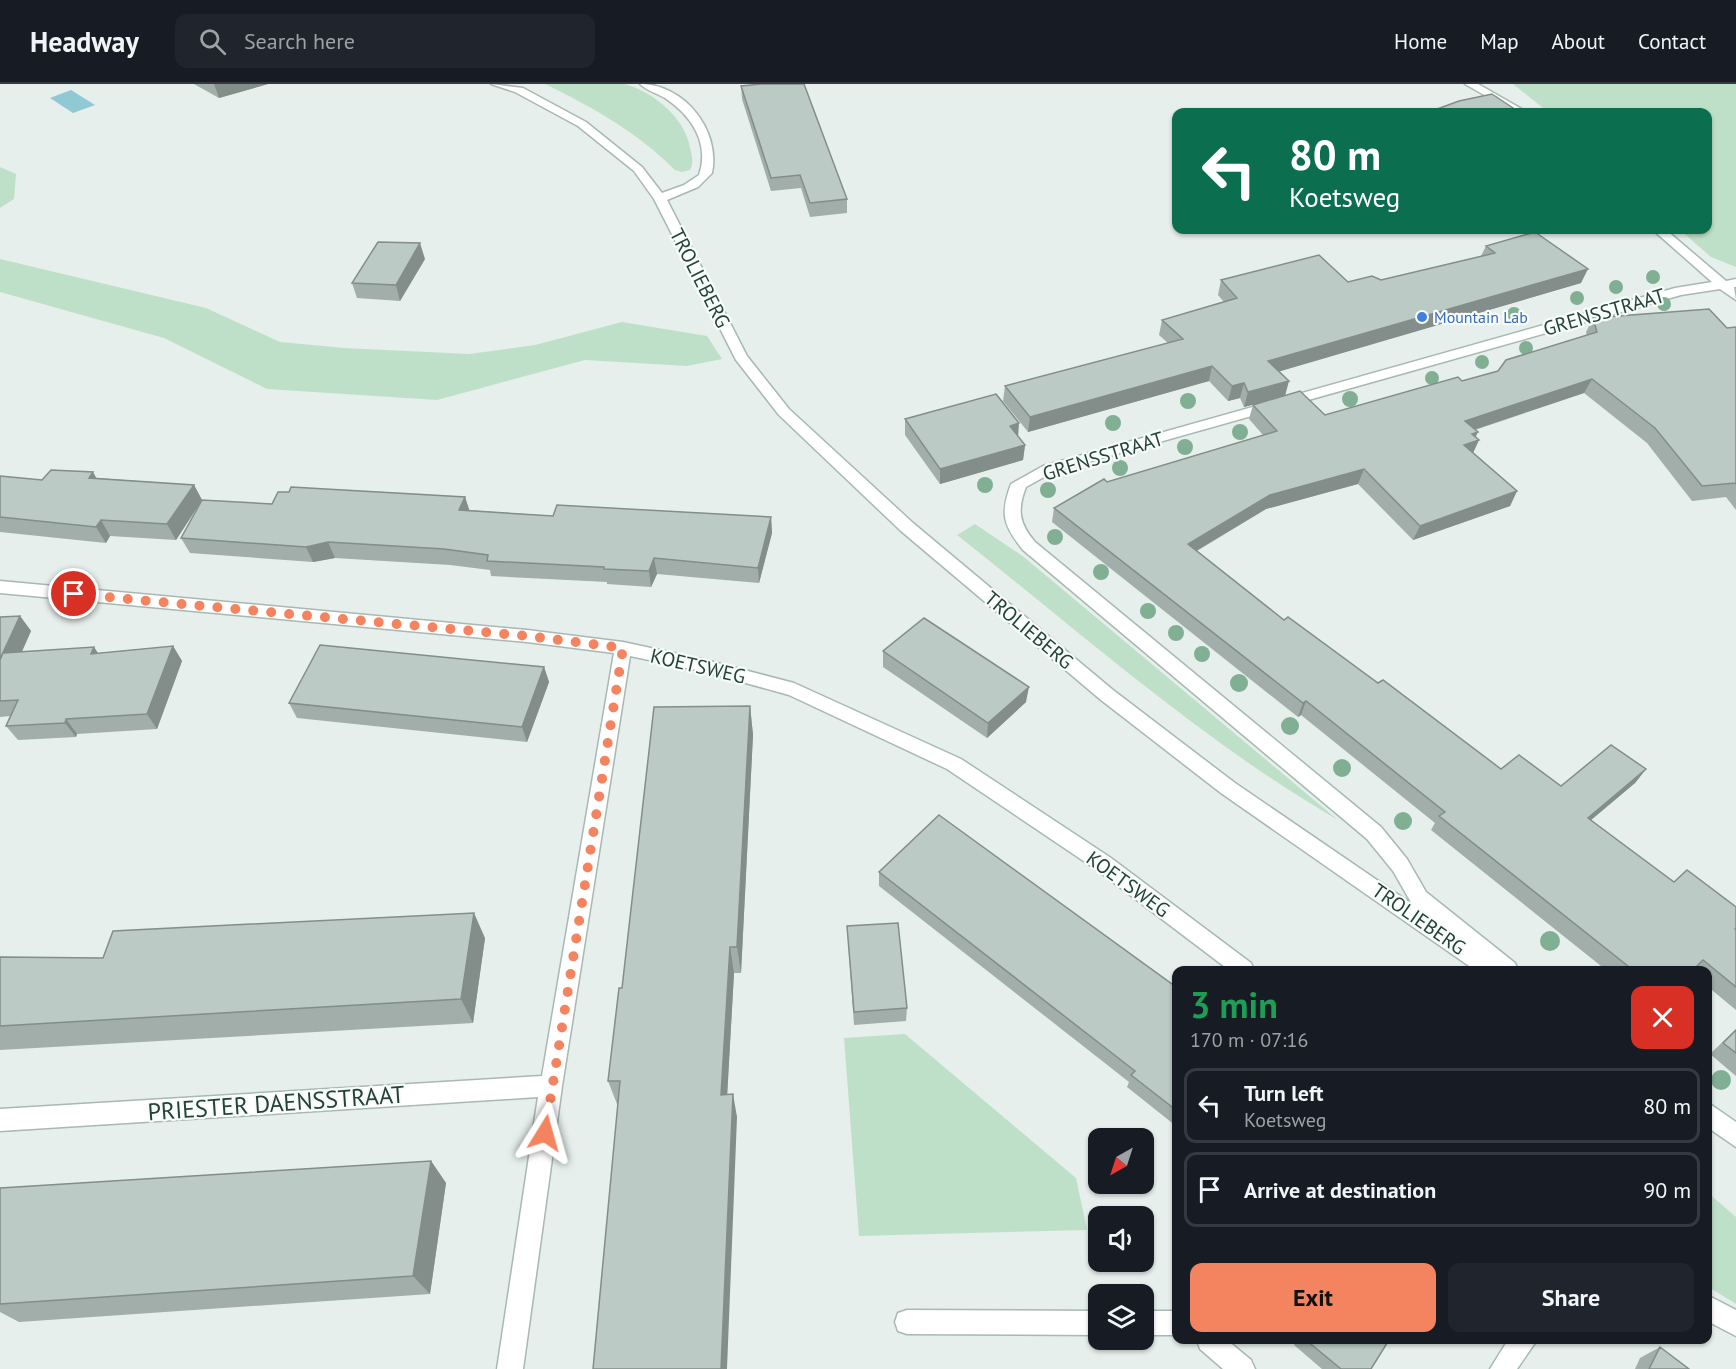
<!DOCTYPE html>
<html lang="en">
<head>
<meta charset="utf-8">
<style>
	body { margin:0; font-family:"PT Sans",sans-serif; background:#20242c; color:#f1f3f6; height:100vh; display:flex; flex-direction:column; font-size:22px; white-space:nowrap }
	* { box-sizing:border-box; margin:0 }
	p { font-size:20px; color:#9ea1a6 }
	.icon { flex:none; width:33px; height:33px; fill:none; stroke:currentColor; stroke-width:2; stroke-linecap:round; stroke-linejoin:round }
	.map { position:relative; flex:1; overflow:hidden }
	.side { position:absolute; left:1172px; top:882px; width:540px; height:378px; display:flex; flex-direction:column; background:#171b24; border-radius:12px; box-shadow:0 2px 4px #0004 }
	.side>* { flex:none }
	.banner { position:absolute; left:1172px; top:24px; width:540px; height:126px; border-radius:12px; box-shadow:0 2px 4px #0004; background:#0b6e4f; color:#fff; overflow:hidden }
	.needle { width:39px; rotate:219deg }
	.tools { position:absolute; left:1088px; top:1044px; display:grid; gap:12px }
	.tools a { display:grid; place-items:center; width:66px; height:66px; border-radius:12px; background:#171b24; box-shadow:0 2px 4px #0004; font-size:30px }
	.pin { position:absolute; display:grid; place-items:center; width:51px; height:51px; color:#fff; margin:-26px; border:3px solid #fff; border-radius:50%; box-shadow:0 2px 6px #0007 }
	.me { position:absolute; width:66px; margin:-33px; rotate:8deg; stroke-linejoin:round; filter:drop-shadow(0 0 4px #0008) }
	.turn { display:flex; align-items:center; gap:21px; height:126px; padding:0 18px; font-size:27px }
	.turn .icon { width:78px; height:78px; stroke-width:2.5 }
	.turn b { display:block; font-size:42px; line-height:51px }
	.round { display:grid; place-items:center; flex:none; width:63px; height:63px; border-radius:12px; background:#20242c }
	.head { display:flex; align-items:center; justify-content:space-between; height:102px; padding:0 18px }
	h1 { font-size:36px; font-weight:700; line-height:45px; color:#1e9e55 }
	.primary-button { display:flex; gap:12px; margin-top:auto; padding:12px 18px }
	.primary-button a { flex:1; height:69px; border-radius:12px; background:#f4845f; color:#111; font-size:24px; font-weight:700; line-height:69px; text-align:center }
	.primary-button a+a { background:#20242c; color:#f1f3f6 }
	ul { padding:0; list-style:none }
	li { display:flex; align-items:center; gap:18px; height:75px; margin:0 12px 9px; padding:0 6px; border:3px solid #363941; border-radius:12px }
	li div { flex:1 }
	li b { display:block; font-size:22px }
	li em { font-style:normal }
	header { display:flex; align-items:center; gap:36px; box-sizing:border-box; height:84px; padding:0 30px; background:#171b24; border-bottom:2px solid #363941 }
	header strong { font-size:28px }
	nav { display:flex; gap:33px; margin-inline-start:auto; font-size:21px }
	.search { width:420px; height:54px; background:#20242c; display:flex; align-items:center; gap:15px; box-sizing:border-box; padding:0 21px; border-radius:12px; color:#9ea1a6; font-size:22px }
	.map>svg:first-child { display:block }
</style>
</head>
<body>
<header>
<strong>Headway</strong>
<div class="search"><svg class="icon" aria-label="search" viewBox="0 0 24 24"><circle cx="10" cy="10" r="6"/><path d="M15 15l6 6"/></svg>Search here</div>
<nav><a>Home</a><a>Map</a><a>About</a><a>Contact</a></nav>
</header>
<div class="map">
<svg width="1736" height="1285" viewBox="0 0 1736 1285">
	<rect width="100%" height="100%" fill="#e6efeb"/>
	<path fill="#bfe0c8" d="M545,0C566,0 605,0 624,0C653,7 686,35 690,64C692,72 694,78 690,86L682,88L675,86C637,48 594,24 545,0Z
		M1513,0H1736V183L1711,173L1680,146H1707V28H1548Z
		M0,83L16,90L14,115L0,124Z
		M0,175L206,224L280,258L344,264L469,270L535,261L622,238L707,252L722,275L687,282L585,276L437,316L267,305L164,254L0,208Z
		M975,440L1024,473L1338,736C1203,658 1080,548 957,451Z
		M905,950L1076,1094L1087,1146L859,1152L844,954Z
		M1707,1108L1736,1133V1220L1707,1202Z"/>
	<path fill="#8ec9d4" d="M71,6L95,21L73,29L50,14Z"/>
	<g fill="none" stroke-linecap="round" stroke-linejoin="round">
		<g stroke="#a8b8b2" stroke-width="3">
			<path id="minor" d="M491,0L523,4L586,38L642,83L662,109L684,101L699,91C710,59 691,31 665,14C656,9 646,6 640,0C684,0 721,46 712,89L698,103L667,116L747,272L789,325L913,439L1113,606L1235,699L1412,820L1393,787L1367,755L1023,466C1003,441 1000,430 1011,400L1043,382L1675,204L1712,198L1653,146H1666L1726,197L1736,195V203H1734L1736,216L1720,205L1681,211L1053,388L1026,403C1017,426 1019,439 1035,458L1381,743L1407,775L1426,808L1515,879L1518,886H1493L1487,882L1479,886L1472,884L1221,709L1101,616L901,447L779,331L736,276L654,115L634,87L578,42L515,8Z
				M1465,0H1478L1527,28H1514Z
				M0,497L527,546L623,558L706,576L794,599L961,675L1111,774L1251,879L1254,886H1229L1097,786L947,685L789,611L706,588L630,572L562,1002L523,1285H497L538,1013L0,1047V1025L542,992L614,569L527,558L0,509Z
				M1707,1018L1736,1038V1063L1707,1043Z
				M1707,1211L1736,1226V1252L1707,1237Z
				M907,1226L1098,1227V1251L907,1250L898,1247L895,1238L898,1229Z
				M1143,1227H1176V1251H1143Z
				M1197,1256H1227L1251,1276L1255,1285H1223L1200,1265Z
				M1508,1256H1537L1517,1285H1490Z"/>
		</g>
		<use href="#minor" fill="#fff" fill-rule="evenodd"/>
	</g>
	<g fill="#80af93">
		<circle cx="1653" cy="193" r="7"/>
		<circle cx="1616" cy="203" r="7"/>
		<circle cx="1577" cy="214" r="7"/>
		<circle cx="1664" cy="220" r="7"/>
		<circle cx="1514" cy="230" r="7"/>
		<circle cx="1526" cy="264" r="7"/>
		<circle cx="1482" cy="278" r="7"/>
		<circle cx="1432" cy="294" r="7"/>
		<circle cx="1350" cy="315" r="8"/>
		<circle cx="1188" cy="317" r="8"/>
		<circle cx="1113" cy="339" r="8"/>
		<circle cx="1240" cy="348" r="8"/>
		<circle cx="1185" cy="363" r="8"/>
		<circle cx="1120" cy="384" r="8"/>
		<circle cx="985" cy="401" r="8"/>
		<circle cx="1048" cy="406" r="8"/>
		<circle cx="1055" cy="453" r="8"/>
		<circle cx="1101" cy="488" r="8"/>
		<circle cx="1148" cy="527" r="8"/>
		<circle cx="1176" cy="549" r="8"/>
		<circle cx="1202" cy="570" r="8"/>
		<circle cx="1239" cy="599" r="9"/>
		<circle cx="1290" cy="642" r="9"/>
		<circle cx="1342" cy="684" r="9"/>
		<circle cx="1403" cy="737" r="9"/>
		<circle cx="1550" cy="857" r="10"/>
		<circle cx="1721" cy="996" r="10"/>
	</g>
	<path fill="#a1aea9" d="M194,0H268L219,14Z
		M741,2L847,115V129L810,133L801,104L771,107L742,15Z
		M1486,162L1581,199L1279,287L1285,312L1244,323L1240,314L1228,317L1209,297L1028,348L1003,317L1005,302L1168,259L1159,251L1162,236L1224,218L1218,211L1221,196L1348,198L1381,196L1481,172Z
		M425,175L400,217L357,214L352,199Z
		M1593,234L1727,244L1736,243V426L1726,413L1692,417L1647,359L1584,309L1475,346L1476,353L1479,356L1473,369L1517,407L1510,422L1413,456L1358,400L1266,425L1197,467L1284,536L1501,685L1561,702L1646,685L1635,699L1591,736L1736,846V926L1707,902V886H1606L1431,746L1435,739L1301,631L1298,633L1052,438L1054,424L1107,398L1263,351L1249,335L1253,321L1325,331L1462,297L1498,287L1587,252L1586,248Z
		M905,335L1018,352L1025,361L1023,376L940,400L905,351Z
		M0,392L42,396L97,394L194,401L202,416L272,420L465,413L469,426L553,432L771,433L772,449L759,499L657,490L651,503L607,500V498L491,492L490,486L450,481L335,474L313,478L190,469L181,454L201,418L176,456L110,452L106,459L0,448Z
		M20,532L31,547L22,568L99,569L173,562L182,577L157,645L77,650L76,653L18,656L6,642L10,632L0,633V533Z
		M883,567L1026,618L987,654L883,583Z
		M544,583L549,598L527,658L297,634L289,619Z
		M750,622L753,651L741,889H734L727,1010L737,1033L617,1020L608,997L622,904Z
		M879,788L1176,903V1042L1127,1003L1129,998L879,802Z
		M847,842L907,924L906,937L854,941Z
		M485,854L473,939L0,966V872L1,873L103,874Z
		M1736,945V992L1710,970Z
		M431,1077L446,1099L430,1210L19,1238L0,1228V1104Z
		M1298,1256H1389L1371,1285H1322L1294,1261Z
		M1660,1263L1689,1285H1635L1640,1274Z"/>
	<path fill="#838d89" d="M214,0H268L219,14Z
		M420,159L425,175L400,217L396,201Z
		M1588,185L1581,199L1264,292L1268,277Z
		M1212,282L1209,297L1028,348L1030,333Z
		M1592,295L1584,309L1458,351L1465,337Z
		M1289,297L1285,312L1244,323L1248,308Z
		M1244,299L1240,314L1228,317L1232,302Z
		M1019,339L1018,354L1010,342Z
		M1478,348L1473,358L1479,356L1472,371L1464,361L1472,350Z
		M1025,361L1023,376L940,400V385Z
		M1364,385L1358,400L1266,425L1184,474L1188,460L1270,411Z
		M93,388L102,404L89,394Z
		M194,401L202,416L176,456L167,440Z
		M1517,407L1510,422L1413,456L1420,442Z
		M465,413L470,428L459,426Z
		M771,433L772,449L759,499L758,484Z
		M101,436L110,452L106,459L96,443Z
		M328,458L335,474L313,478L306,463Z
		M654,474L657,490L651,503L649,487Z
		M20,532L31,547L2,611L0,575Z
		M173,562L182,577L157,645L147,630Z
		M94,563L104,578L91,570Z
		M544,583L549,598L527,658L522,643Z
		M1029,603L1026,618L987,654L988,639Z
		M1306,617L1301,631L1298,633L1303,619Z
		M750,622L753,651L741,889L737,863Z
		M66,635L77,650L76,653L65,639Z
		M1646,685L1635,699L1578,747L1588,734Z
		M474,829L485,854L473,939L461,915Z
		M730,863L734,889L726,1033L721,1011Z
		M733,1010L737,1033L727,1285H721Z
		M431,1077L446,1099L430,1210L413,1192Z"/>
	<path fill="#bbcac4" stroke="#838d89" stroke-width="1.5" d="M761,0H804L847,115L810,119L800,91L771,94L741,2Z
		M1492,10L1519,28H1429L1459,17Z
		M1535,148L1588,185L1268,277L1289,297L1248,308L1244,299L1232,302L1212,282L1030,333L1005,302L1183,255L1162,236L1237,214L1221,196L1319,171L1348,198L1372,192L1381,196L1495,169L1486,162Z
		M378,158L420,159L396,201L352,199Z
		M1709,225L1727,244L1736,243V400L1735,399L1702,402L1655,344L1592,295L1465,337L1478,348L1472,350L1479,356L1464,361L1517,407L1420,442L1364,385L1270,411L1188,460L1284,536L1288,533L1378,599L1383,596L1501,685L1519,671L1561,702L1611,661L1646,685L1588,734L1674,798L1687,786L1736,823V844L1735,845L1736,846V903L1703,876L1693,886H1633L1439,732L1445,728L1306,617L1303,619L1054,424L1104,395L1107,398L1277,347L1253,321L1300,307L1325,331L1458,293L1462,297L1498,287L1506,276L1597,248L1593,234Z
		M996,310L1019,339L1010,342L1025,361L940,385L905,335Z
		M51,386L93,388L89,394L194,401L167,440L101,436L96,443L0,433V392L42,396Z
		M291,403L465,413L459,426L553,432L557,421L771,433L758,484L654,474L649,487L604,485V483L487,477L488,471L444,465L328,458L306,463L181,454L202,416L272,420L278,408H289Z
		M20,532L0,575V533Z
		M924,534L1029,603L988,639L883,567Z
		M320,561L544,583L522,643L289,619Z
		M173,562L147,630L66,635L65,639L6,642L18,616L0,617V576L3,569L94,563L91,570Z
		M750,622L737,863H730L721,1011L733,1010L721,1285H593L620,997H608L619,904H622L654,623Z
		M939,731L1176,903V1026L1131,991L1135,987L879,788Z
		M474,829L461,915L0,942V873L103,874L113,847Z
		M898,839L907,924L854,928L847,842Z
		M1736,946V969L1723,959Z
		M431,1077L413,1192L0,1220V1104Z
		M1306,1256H1389L1371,1285H1341Z
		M1660,1263L1689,1285H1649Z"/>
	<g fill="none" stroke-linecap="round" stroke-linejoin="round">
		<path stroke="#f4845f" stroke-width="10" stroke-dasharray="0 18" d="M74,510L527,552L623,564L545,1049"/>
	</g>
	<circle fill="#3f7fe0" stroke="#f7fbf9" stroke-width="2" cx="1422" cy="233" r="6"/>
	<g text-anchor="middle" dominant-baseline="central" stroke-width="4.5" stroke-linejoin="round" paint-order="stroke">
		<g font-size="16" fill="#366cbe" stroke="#f7fbf9" text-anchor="start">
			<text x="1434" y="233">Mountain Lab</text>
		</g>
		<g font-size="20" fill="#24423a" stroke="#f7fbf9">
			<text transform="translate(700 194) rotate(63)">TROLIEBERG</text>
			<text transform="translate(1604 228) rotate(-16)">GRENSSTRAAT</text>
			<text transform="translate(1103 372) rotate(-17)">GRENSSTRAAT</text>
			<text transform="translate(1029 546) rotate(40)">TROLIEBERG</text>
			<text transform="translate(698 582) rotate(13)">KOETSWEG</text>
			<text transform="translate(1128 800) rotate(36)">KOETSWEG</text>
			<text transform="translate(1419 835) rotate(35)">TROLIEBERG</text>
		</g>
		<g font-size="24" fill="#24423a" stroke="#f7fbf9">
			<text transform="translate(276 1019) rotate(-4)">PRIESTER DAENSSTRAAT</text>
		</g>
	</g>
</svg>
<div class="tools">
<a><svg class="needle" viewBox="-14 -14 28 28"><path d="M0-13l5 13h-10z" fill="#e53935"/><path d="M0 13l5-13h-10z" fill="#9ea1a6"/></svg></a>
<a><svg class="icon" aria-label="sound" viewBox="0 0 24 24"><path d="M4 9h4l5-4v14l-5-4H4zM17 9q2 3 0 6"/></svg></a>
<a><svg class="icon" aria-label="layers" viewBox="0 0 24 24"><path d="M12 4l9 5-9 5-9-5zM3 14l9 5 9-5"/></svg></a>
</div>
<div class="pin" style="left:74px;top:510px;background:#d93025"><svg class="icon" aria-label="arrive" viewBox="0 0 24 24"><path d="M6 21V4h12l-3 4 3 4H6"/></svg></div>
<svg class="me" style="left:545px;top:1049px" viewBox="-20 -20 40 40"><path d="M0-17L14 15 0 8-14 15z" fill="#f4845f" stroke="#fff" stroke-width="4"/></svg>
<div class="banner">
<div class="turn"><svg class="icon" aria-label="left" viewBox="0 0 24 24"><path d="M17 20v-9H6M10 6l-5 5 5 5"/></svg><div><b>80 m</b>Koetsweg</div></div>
</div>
<section class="side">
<div class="head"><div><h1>3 min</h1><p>170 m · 07:16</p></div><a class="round" style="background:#d93025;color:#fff"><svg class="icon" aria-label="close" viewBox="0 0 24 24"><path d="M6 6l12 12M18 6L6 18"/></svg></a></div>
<ul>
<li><svg class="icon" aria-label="left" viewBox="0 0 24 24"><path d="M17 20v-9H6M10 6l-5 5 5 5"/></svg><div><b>Turn left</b><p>Koetsweg</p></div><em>80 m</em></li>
<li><svg class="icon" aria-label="arrive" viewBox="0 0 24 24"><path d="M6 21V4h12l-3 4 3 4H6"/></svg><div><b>Arrive at destination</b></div><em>90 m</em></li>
</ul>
<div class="primary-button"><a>Exit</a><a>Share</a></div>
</section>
</div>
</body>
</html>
